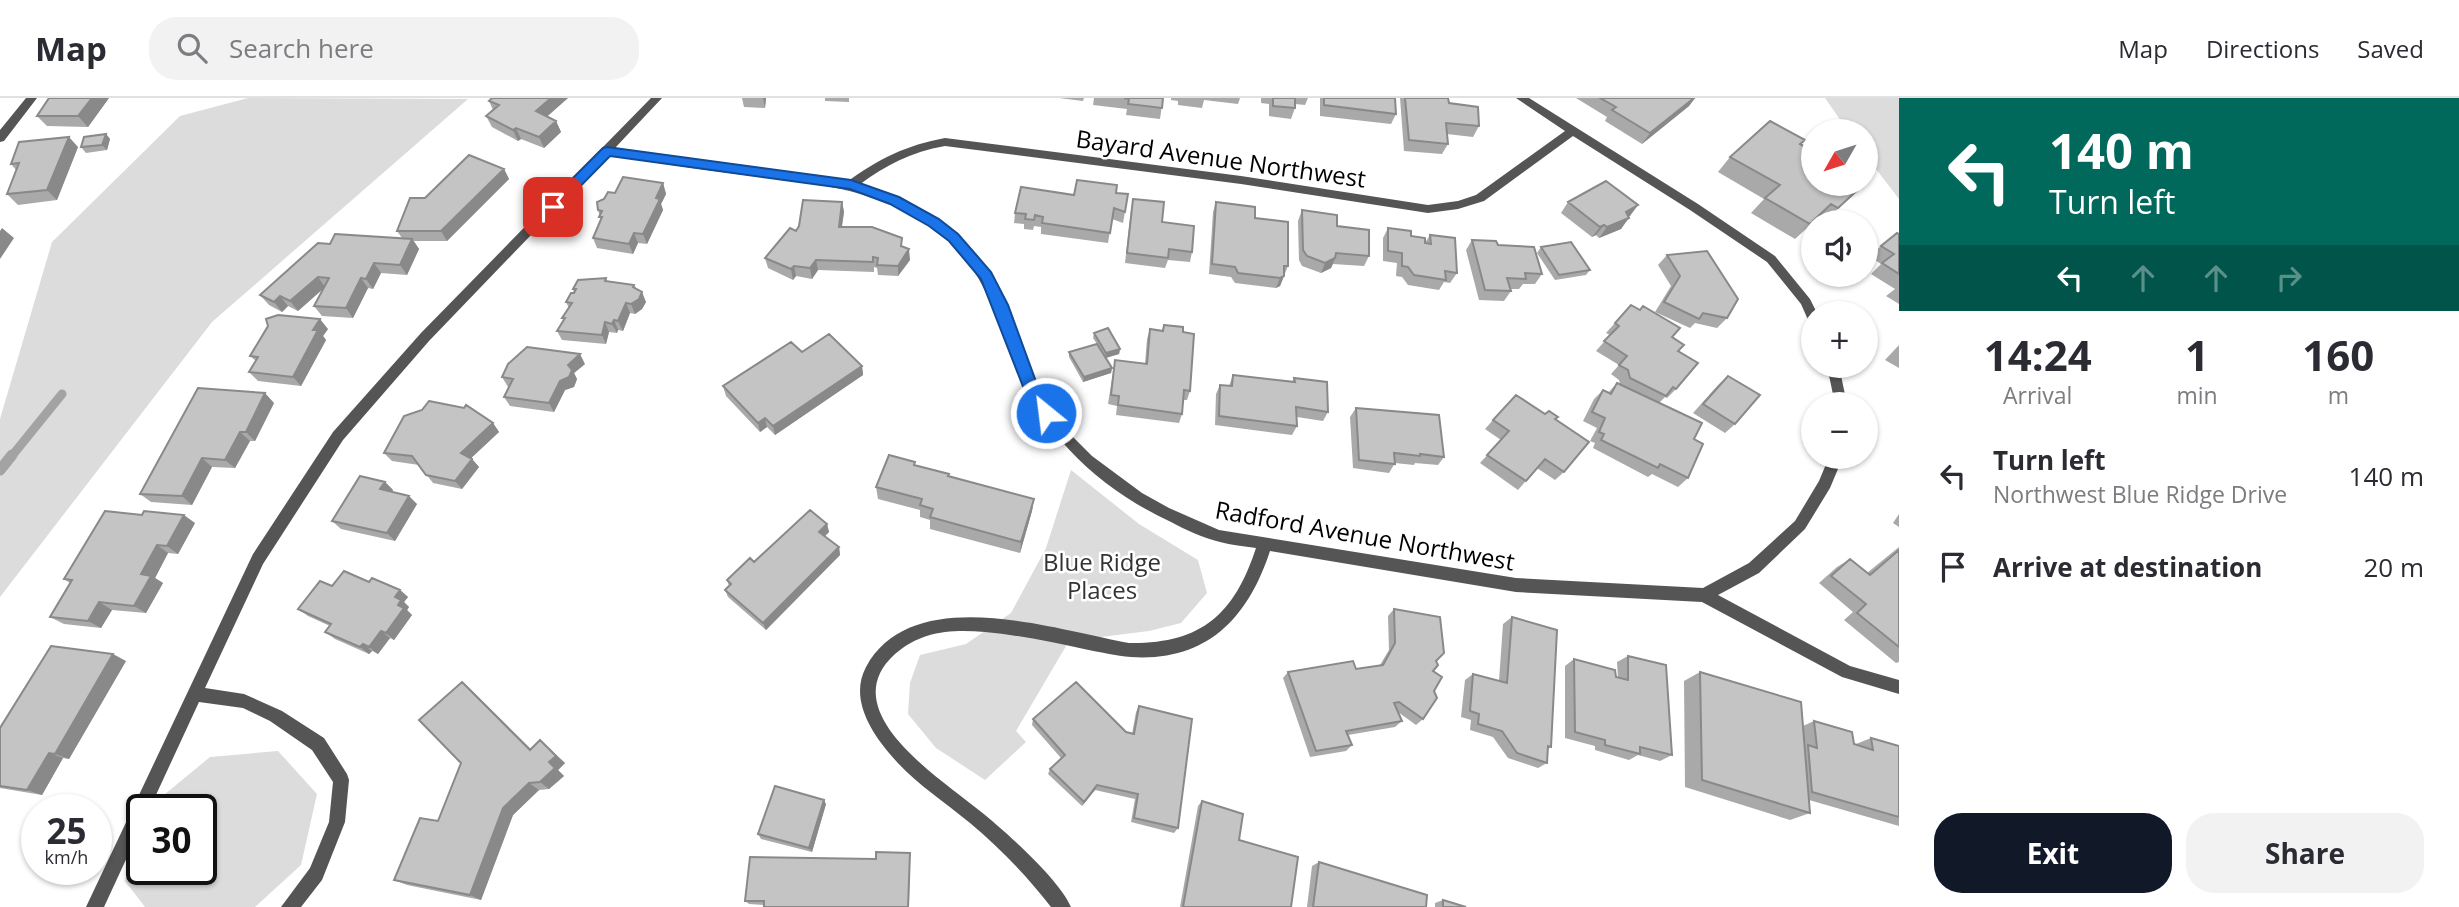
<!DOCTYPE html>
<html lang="en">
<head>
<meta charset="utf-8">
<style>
	body { margin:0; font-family:"Open Sans",sans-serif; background:#f2f2f3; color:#2b2b33; height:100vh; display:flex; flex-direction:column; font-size:26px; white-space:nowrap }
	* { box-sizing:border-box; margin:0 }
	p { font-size:23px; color:#7c7c81 }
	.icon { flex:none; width:38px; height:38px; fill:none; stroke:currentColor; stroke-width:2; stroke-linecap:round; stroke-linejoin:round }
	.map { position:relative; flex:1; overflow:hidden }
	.drawer { display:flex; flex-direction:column; background:#fff; width:560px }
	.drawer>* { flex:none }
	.top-card { background:#00695c; color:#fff; overflow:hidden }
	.needle { width:46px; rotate:231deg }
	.controls { position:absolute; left:1801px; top:21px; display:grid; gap:14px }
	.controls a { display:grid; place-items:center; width:77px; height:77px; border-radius:50%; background:#fff; box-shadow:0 2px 5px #0004; font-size:35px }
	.speed { position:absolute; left:21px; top:696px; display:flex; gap:14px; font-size:35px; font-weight:700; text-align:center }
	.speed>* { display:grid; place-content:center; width:91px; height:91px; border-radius:50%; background:#fff; box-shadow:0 2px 5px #0004; line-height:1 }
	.speed small { font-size:18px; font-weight:400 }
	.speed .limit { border:4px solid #111; border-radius:10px; background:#fff; color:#111 }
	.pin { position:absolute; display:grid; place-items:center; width:60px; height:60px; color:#fff; margin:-30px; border-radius:14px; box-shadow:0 4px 10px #0006 }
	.me { position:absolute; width:77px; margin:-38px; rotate:331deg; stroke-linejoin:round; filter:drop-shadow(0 0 5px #0008) }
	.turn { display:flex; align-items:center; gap:24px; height:147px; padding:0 35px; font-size:32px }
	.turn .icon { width:91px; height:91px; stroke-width:2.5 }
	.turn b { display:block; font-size:49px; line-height:60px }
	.lanes { display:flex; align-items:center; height:66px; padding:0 35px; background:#0003; justify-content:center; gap:35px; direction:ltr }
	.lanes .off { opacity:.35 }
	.eta { display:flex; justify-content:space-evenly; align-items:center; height:119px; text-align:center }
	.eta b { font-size:42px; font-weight:700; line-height:49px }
	.primary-button { display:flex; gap:14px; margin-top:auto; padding:14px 35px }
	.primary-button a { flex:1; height:80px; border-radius:28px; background:#111827; color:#fff; font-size:28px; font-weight:700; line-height:80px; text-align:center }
	.primary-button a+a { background:#f2f2f3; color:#2b2b33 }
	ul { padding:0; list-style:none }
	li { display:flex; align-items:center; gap:21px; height:91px; padding:0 35px }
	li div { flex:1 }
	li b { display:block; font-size:26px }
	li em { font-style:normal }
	header { display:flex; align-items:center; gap:42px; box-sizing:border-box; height:98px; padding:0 35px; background:#fff; border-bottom:2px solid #e1e1e2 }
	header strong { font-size:33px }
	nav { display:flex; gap:38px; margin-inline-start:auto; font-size:24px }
	.search { width:490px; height:63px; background:#f2f2f3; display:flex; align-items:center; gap:18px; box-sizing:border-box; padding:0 24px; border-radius:28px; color:#7c7c81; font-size:26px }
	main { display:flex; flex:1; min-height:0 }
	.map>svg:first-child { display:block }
</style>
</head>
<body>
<header>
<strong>Map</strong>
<div class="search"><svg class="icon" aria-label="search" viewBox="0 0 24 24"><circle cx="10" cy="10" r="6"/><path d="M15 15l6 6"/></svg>Search here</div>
<nav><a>Map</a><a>Directions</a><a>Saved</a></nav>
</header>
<main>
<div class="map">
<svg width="1899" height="809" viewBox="0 0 1899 809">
	<rect width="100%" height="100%" fill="#fff"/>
	<path fill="#dcdcdc" d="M248,0L468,1L212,224L0,499V321L52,144L180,18Z
		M1825,0H1899V101L1866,58V33H1848Z
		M1071,372L1139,426L1198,462L1207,495L1181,525L1149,533L1069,543L1016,633L1026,644L985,682L936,650L908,616L910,585L920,557L966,546L1011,515L1046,450Z
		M278,653L317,696L301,767L255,809H145L125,783L142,729V772H201V712L147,711L210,659Z"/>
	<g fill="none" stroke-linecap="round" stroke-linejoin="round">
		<path stroke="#a3a3a3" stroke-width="9" d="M11,359L62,296"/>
		<path stroke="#a3a3a3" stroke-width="11" d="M0,372L12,357"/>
		<path fill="#555" fill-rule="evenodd" d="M26,0H37L4,43L0,44V32Z
			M651,0H662L615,50L847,84C878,61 907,47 945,40L1241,78L1428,107L1458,103L1476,97L1565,33L1516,0H1529L1698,106L1775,158L1810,201L1817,215H1813V226L1809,224L1801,206L1767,164L1690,112L1573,38L1484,103L1458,111L1428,115L1241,86L945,48C911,54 886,67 859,87L892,97L939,122L961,140L978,158L1002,201L1038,289L1052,313L1070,336L1092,358L1142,395L1169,410L1219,432L1516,480L1703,490L1749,465L1795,423L1819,383L1829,359H1843L1830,390L1805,431L1759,475L1718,497L1850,568L1899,582V596L1842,579L1702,504L1516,494L1270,453C1248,520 1207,564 1131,559C1116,558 1100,554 1084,551C1051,544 1018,537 985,534C952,531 921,533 895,556C832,613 940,680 980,713C1005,733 1059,781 1071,809H1051C1027,778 1000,750 970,725C942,702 912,683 889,655C869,631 850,599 866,569C913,483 1055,532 1129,545C1201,546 1234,517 1256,450C1244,448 1231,447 1220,444C1203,440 1186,432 1171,424C1100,391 1044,339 1015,266C993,212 982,165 932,129C873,87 798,84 729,75C689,70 649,63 608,57L429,243L343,342L263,466L205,590L244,596L282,613L324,640L347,676L349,682L345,724L322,782L301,809H281L310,770L329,724L333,684L312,652L270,623L243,610L199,604L149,712H142V727L104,809H86L253,456L333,334L421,235Z
			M1827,268H1839L1847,306H1835Z"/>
	</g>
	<path fill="#a9a9a9" d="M109,0L88,29L47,28L37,18Z
		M492,0H568L547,18L556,23L561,34L544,50L521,41L518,43L492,29L486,18L493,12L489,3Z
		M742,0H766L765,10L744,9Z
		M825,0H849V4L825,3Z
		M1059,0H1084L1083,3Z
		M1094,0H1163L1160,21L1126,17L1127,11L1093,7Z
		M1171,0H1240L1238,6L1204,2L1202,10L1178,7V3L1171,2Z
		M1261,0H1308L1305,7L1295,6V10L1291,21L1269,18V6L1261,5Z
		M1320,0H1395L1396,16L1391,26L1320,18Z
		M1400,0H1448L1449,5L1479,28L1473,39L1447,36L1448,46L1442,56L1404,53Z
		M1576,0H1695L1689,8L1642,46L1605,23L1607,19Z
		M106,36L110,41L107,52L86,55L81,49Z
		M1801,47L1864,86L1824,124L1817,121L1795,141L1751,115L1764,101L1718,74L1730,59Z
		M78,49L57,102L18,107L7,96L16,72L11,66Z
		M504,71L509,81L447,143H414L419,151L407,177L381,175L373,191L368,190L353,220L322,218L314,208L323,191L298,213L288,208L282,214L269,207L260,197L330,146L402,140L397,133L425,100Z
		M663,85L666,96L661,106L663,112L647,146L638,145L633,156L597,150L593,140L601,123L598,112L615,95Z
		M1116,95L1125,114L1123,125L1112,121L1108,145L1041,136V129L1034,128L1033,132L1024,131V126L1014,125L1015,115L1074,97Z
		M1133,101L1162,124L1192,154L1190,164L1168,162L1165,170L1125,165L1131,111Z
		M842,104L844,114L842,129L903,149L910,162L898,178L878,177L877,170L874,169V174L818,172L812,181L796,178L793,182L768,170L765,160L796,133Z
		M1216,104L1255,120L1288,168L1280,188L1276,190L1235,185L1231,179L1209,176L1213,114Z
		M1568,104L1638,107L1628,119L1621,131L1599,140L1596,137L1592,139L1561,115Z
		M1302,112L1337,128L1369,158L1364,168L1333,166L1331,170L1321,175L1302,168L1299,162L1298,123Z
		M1388,130L1411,138L1425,145L1430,137L1457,175L1450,185L1444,184L1439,192L1408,187L1402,179L1396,178L1397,165L1383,163V140Z
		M1899,136V206L1886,198L1895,191L1871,176L1881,166L1869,158L1881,148Z
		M1472,142L1498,147L1542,176L1535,186H1523L1519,191H1511V193L1504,203L1479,202L1466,152Z
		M1541,149L1590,172L1586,177L1555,182L1537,155Z
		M1667,157L1727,220L1717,230L1695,225L1690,230L1655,214L1671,188L1658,167Z
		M606,180L607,183L634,187L646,204L642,211L635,216L630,215L623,233L618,232L617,235L609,234L606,246L562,242L557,233L564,223L562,220L569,210L566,204L574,195L573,191Z
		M1631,207L1672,239L1678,253L1676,291L1667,300L1665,299L1659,305L1694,341L1688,380L1678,389L1652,376L1648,379L1593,350L1595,345L1590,343L1597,330L1583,323L1594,301L1603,292L1608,295L1617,285L1620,286L1619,282L1611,276L1619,267L1596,253L1610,237L1606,235Z
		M1164,227L1183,234L1190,293L1187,302H1183L1182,316L1179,325L1116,317L1117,308L1108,306L1115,262L1145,266L1147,241L1150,231L1162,232Z
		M328,231L323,238L326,242L301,288L258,283L249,274L256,263L250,258Z
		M1094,235L1120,251L1119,256L1106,260L1112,270L1111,275L1083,284L1069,259V254L1097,246L1093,240Z
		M1899,247V270L1885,262Z
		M802,254L862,268L863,277L775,337L767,329L760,334L726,298L723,288Z
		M585,266L574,275L577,281L574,289L565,292L554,314L510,308L504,299L509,289H508L502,279Z
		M1233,277L1292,284L1294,280L1328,314L1323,323L1297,319V328L1292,337L1215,327L1216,296L1220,287L1229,288Z
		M1728,278L1735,326L1725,335L1693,315L1718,287Z
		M274,305L255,343H250L235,370L212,369L192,407L151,404L140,396Z
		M1356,310L1444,359L1438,367L1415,365L1414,367L1395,365L1389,375L1353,370L1350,319Z
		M1545,316L1555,321L1564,374L1555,382L1537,370L1518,392L1480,365L1501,342L1485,331L1493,322Z
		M493,325L499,334L471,360L479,369L462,391L433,385L419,367L392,363L384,355Z
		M915,364V368L949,376V379L1034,401L1032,413L1020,455L930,431V422L920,419V412L878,401L876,389Z
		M385,384L393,392L392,394L417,406L395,443L341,431L332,423Z
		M1899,416V429L1893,425Z
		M195,425L178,456L168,455L155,480L163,485L146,515L112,512L101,530L64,526L50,519L70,485L64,481Z
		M827,426L829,434L825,438L839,449L840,457L766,532L728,499L725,492L729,488L727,482L754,464Z
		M1899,449V564L1896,565L1844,522L1853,514L1819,485L1837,469L1850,461L1867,475Z
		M369,484L400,492L408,499L404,504L409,509L407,512L412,517L394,542L390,540L378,556L372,553L369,556L335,541L325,534L330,528L308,518L298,511L332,488Z
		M1394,511L1436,563L1433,573L1434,593L1423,621L1416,627L1398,614L1402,623L1395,629L1348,637L1352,647L1346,653L1310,659L1283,580L1288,574L1356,571L1380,567L1389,552L1388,518Z
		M1512,519L1551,649L1548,651L1547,665L1538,670L1508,660L1493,639L1470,632L1471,622L1461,619L1465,582L1473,576L1499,583L1503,526Z
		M1628,558L1672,657L1660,663L1638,657L1629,662L1595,652V648L1565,640V568L1574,561L1618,580L1617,564Z
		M126,563L69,661L63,660L42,697L0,690V630Z
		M1700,574L1803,628L1814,623L1857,647L1856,646L1871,640L1899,648V728L1809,702L1810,715L1790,722L1685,689L1684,583Z
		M462,584L472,593L531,651L540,642L565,665L558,672L564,678L549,691L539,692L513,717L481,802L407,787L394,782L438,723L461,665Z
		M1139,608L1178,730L1174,735L1131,724L1135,701L1095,692L1082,708L1048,676L1050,671L1061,660L1032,627L1033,621L1132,636L1136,614Z
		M1202,703L1239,742L1291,809H1180L1198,708Z
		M826,706L812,754L761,741L758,736Z
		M910,759L909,809H764V807L749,806L745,803L876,761Z
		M1319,764L1426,809H1307L1312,768Z
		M1443,802L1466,809H1435V805Z"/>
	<path fill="#898989" d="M92,0H109L88,29L78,18Z
		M551,0H568L541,24L536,13Z
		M763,0H766L765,10Z
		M1694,0H1695L1689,8L1642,46L1650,35Z
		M556,23L561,34L544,50L539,39Z
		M516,30L521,41L518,43L513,32Z
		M106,36L110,41L107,52L102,47Z
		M69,39L78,49L57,102L47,92Z
		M504,71L509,81L447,143L441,133Z
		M663,85L666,96L661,106L663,112L647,146L643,136L656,100Z
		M842,104L844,114L840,139L839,129Z
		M1638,107L1630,118L1618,125L1626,114Z
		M1629,120L1621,131L1599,140L1607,129Z
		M1604,127L1596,137L1592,139L1600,129Z
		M2,130L14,140L0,161V133Z
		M634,135L638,145L633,156L629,146Z
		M412,141L419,151L407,177L400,167Z
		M909,151L910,162L898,178V168Z
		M1335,160L1331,170L1321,175L1325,165Z
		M816,162L818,172L812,181L810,170Z
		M374,165L381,175L373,191L366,181Z
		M794,168L796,178L793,182L791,171Z
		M1284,178L1280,188L1276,190L1280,180Z
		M318,179L325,189L298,213L290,203Z
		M361,180L368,190L353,220L346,210Z
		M642,194L646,204L642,211L635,216L631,206Z
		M280,198L288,208L282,214L274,204Z
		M626,205L630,215L623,233L618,223Z
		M320,221L328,231L323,238L326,242L301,288L293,279L313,232Z
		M614,222L618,232L617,235L612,226Z
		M605,224L609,234L606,246L602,237Z
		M1120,251L1119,256L1105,260L1106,255Z
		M580,256L585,266L574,275L577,281L574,289L565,292L554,314L549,305L568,267Z
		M862,268L863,277L775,337L773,328Z
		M1112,270L1111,275L1083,284L1084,279Z
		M265,295L274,305L255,343L246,334Z
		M765,320L767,329L760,334L758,325Z
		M493,325L499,334L467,364L461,355Z
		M240,334L250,343L235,370L225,362Z
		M202,360L212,369L192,407L182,398Z
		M472,361L479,369L462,391L455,383Z
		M385,384L393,392L388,400L380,391Z
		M409,398L417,406L395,443L387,435Z
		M1034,401L1032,413L1020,455L1021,444Z
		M184,417L195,425L178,456L167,448Z
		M827,426L829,434L821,442L819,434Z
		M157,447L168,455L155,480L163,485L146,515L134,508L141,476Z
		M839,449L840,457L766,532L763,525Z
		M400,492L408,499L404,504L409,509L407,512L412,517L394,542L386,535L398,507L395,499Z
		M99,504L112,512L101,530L88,523Z
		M381,533L390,540L378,556L369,549Z
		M363,546L372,553L369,556L360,549Z
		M113,556L126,563L69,661L55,656Z
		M462,584L472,593L539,660L530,652Z
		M540,642L565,665L558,672L564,678L549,691L540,684L549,664Z
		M49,655L63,660L42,697L27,692Z
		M529,685L539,692L513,717L481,802L470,797L503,710Z
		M1097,687L1095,692L1082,708L1084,704Z
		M824,702L826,706L812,754L809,750Z"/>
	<path fill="#c4c4c4" stroke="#898989" stroke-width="2" d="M49,0H92L78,18H37Z
		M492,0H551L536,13L556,23L539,39L516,30L513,32L486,18L499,7L489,3Z
		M1124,0H1163L1162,10L1128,6L1129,1Z
		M1273,0H1295V10L1273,8Z
		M1324,0H1395L1396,16L1324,7Z
		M1405,0H1448L1449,5L1478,9L1479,28L1446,25L1448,46L1409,42Z
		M1600,0H1694L1650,35L1612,12L1616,9Z
		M1770,23L1805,42L1800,46L1813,53V86H1864L1838,110L1831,106L1810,126L1765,100L1780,87L1730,59Z
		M106,36L102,47L81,49L84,39Z
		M69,39L47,92L7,96L19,65L11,66L19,44Z
		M469,57L504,71L441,133H397L410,100H425Z
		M623,79L663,85L656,100L660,101L643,136L634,135L629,146L593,140L602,119H599L602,113L598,112L597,104L604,101L608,94L615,95Z
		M1077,82L1117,87L1116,95L1128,96L1125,114L1114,110L1110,135L1042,125L1043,119L1035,117L1034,122L1025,121L1026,116L1015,115L1021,89L1074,97Z
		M1606,83L1638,107L1626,114L1629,120L1607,129L1604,127L1600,129L1568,104Z
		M1133,101L1164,104L1162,124L1194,128L1192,154L1169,151L1168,160L1127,155Z
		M803,102L842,104L839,129H872L902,140L901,148L909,151L898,168L877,167L878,160L873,159V164L816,162L810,170L794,168L791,171L765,160L790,130L796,133L799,128Z
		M1216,104L1255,109V120L1288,124V168H1284V178L1280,180L1238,175L1235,169L1212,166Z
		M1302,112L1337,117V128L1369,132V158L1336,155L1335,160L1325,165L1307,158L1303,152Z
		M1388,130L1411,133V138L1425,140V145L1431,146L1430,137L1455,140L1457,175L1445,173L1446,182L1414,177L1408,169L1402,168V155L1388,153Z
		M1897,135L1899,136V176L1882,165L1894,156L1881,148Z
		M335,136L412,141L400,167L374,165L366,181L361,180L346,210L314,208L329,180L318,179L290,203L280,198L274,204L260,197L318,145L330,146Z
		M1472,142L1496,143L1498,147L1534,149L1542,176L1525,175L1526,181L1507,180L1511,193L1485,192Z
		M1571,144L1590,172L1559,177L1541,149Z
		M1707,153L1738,201L1727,220L1703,215L1699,221L1664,204L1680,178L1667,157Z
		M606,180L605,183L634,187L633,189L642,194L639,201L631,206L626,205L618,223L614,222L612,226L605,224L602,237L557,233L565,220H562L572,205L566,204L571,195H574L576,191H573L578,182Z
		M1631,207L1640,212L1643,208L1680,230L1672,239L1684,247L1678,253L1698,265L1676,291L1673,289L1666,298L1630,280L1628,272L1619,267L1627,258L1604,243L1619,228L1615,225Z
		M278,217L320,221L313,232H318L293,279L249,274L258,259L250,258L268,228L266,221Z
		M1164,227L1183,229V234L1194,236L1190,293L1184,292L1182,316L1118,307L1119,298L1111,297L1115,262L1147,266L1150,231L1163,233Z
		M1108,230L1120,251L1106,255L1094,235Z
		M829,236L862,268L773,328L765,320L758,325L723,288L791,244L802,254Z
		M1097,246L1112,270L1084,279L1069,254Z
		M527,249L580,256L568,267L572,272L569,279L560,283L549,305L504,299L513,281L502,279L508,266Z
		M1233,277L1295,284L1294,280L1327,284L1328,314L1296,309L1297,328L1219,318L1220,287L1232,288Z
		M1728,278L1760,297L1735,326L1703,306Z
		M1617,285L1702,325L1694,341L1703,346L1688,380L1660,366L1658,370L1601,342L1604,336L1599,334L1605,320L1592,314L1603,292L1611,296Z
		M198,290L265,295L246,334H240L225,362L202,360L182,398L140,396Z
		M1516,297L1545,316L1549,313L1558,319L1555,321L1589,344L1564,374L1545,361L1526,383L1487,357L1509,333L1493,322Z
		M429,303L464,310L466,307L493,325L461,355L472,361L455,383L426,377L412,358L384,355L404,318L422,312Z
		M1356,310L1439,317L1444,359L1420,356V358L1394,355L1395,366L1359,362Z
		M889,357L915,364L914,367L949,376L948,378L1034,401L1021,444L930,419L933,411L920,407L922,401L876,389Z
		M360,378L385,384L380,391L409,398L387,435L332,423Z
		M810,412L827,426L819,434L839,449L763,525L725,492L731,486L727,482L750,460L754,464Z
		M105,413L142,417L144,413L184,417L167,448L157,447L141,476L151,478L134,508L99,504L88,523L50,519L72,482L64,481Z
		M1899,452V549L1857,515L1866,506L1831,478L1850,461L1870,477Z
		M344,473L369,484L372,480L400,492L395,499L401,502L398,507L404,510L386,535L381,533L369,549L363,546L360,549L325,534L331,526L298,511L320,483L332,488Z
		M1394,511L1440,519L1444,555L1436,563L1438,567L1433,573L1442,579L1434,593L1437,600L1423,621L1399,604L1394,605L1402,623L1346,633L1352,647L1316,653L1288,574L1353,563L1356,571L1383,567L1395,545Z
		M1512,519L1557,532L1551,649L1548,648L1547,665L1517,655L1502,633L1478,626L1479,616L1470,613L1473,576L1507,585Z
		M51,548L113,556L55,656L49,655L27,692L0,688V630Z
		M1628,558L1666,567L1672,657L1640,649V656L1605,647V642L1575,634L1574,561L1615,572L1616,579L1628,582Z
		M1700,574L1801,604L1810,715L1702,682Z
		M462,584L530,652L540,642L556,658L549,664L555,670L540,684L529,685L503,710L470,797L394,782L420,720L438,723L461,665L419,622Z
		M1076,584L1126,634L1134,636L1139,608L1192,621L1178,730L1134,720L1138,696L1097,687L1084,704L1050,671L1065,657L1033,621Z
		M1814,623L1852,634L1854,646L1873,652L1871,640L1899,648V719L1812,694L1808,647L1817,650Z
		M775,688L824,702L809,750L758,736Z
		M1202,703L1243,716L1239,742L1298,759L1291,809H1183Z
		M876,754L910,755L908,809H764V803H745L750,759L876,761Z
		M1319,764L1427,797L1426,809H1313Z
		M1443,802L1466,809H1443Z"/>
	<path fill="#1a73e8" stroke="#114b97" stroke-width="2" d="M607,49L851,82L899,99L939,121L958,136L991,174L1008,207L1038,289L1053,315L1051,319H1040L1024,291L981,181L949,143L929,128L890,106L850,91L610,58L557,112H548V105L603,50Z"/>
	<g text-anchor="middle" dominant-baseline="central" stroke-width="5" stroke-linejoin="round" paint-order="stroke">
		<g font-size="24" fill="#000" stroke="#fff">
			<text transform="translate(1221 60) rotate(8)">Bayard Avenue Northwest</text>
			<text transform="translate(1365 437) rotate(10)">Radford Avenue Northwest</text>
		</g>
		<g font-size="24" fill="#333" stroke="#fff">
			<text x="1102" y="463">Blue Ridge<tspan x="1102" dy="28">Places</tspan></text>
		</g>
	</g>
</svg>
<div class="controls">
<a><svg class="needle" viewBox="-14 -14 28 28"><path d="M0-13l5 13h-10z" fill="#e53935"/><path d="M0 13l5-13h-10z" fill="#7c7c81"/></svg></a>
<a><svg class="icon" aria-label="sound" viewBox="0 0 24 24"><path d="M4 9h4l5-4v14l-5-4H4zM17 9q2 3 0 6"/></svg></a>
<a>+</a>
<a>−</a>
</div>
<div class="speed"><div>25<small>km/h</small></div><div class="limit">30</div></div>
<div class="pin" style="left:553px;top:109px;background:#d93025"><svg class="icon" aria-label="arrive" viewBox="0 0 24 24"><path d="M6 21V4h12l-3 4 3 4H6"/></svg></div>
<svg class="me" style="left:1046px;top:315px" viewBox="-20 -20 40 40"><circle r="17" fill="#1a73e8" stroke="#fff" stroke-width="3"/><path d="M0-11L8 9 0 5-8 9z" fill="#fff"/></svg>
</div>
<section class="drawer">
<div class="top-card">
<div class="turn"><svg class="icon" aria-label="left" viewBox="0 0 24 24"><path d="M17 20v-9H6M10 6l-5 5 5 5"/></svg><div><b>140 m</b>Turn left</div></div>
<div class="lanes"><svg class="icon" aria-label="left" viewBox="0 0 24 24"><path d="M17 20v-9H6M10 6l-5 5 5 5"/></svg><svg class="icon off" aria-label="ahead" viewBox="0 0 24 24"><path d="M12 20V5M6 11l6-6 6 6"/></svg><svg class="icon off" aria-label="ahead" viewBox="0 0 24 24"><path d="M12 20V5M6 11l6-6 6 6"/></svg><svg class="icon off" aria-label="right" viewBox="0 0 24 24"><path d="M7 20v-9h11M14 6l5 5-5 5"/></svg></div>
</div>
<div class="eta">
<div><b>14:24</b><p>Arrival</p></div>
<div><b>1</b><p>min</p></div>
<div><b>160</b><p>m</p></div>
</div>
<ul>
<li><svg class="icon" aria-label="left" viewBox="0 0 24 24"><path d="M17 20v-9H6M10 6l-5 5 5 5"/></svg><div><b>Turn left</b><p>Northwest Blue Ridge Drive</p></div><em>140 m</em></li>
<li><svg class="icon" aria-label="arrive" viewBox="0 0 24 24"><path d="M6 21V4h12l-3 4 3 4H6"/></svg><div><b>Arrive at destination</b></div><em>20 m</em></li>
</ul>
<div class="primary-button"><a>Exit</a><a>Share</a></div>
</section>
</main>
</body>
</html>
